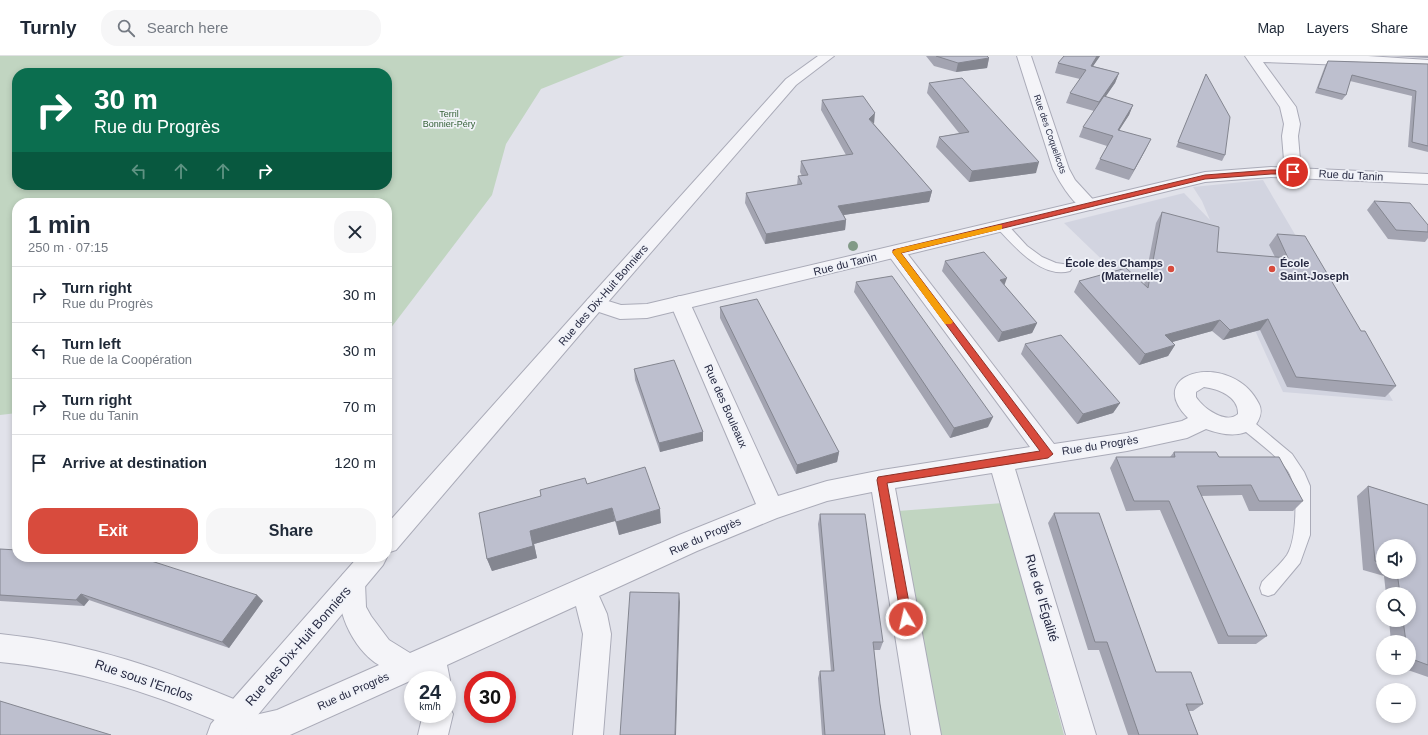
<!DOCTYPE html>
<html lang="en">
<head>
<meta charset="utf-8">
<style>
	body { margin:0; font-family:Arial,sans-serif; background:#f6f6f7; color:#1f2937; height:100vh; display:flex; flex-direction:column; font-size:15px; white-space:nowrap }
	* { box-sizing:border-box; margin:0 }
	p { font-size:13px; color:#747a83 }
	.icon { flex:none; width:22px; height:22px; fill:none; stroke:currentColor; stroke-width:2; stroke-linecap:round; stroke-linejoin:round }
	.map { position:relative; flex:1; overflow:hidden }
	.side { position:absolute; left:12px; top:142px; width:380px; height:364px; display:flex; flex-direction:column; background:#fff; border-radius:16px; box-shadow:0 2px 6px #0003 }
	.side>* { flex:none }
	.guide { position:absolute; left:12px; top:12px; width:380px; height:122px; border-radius:16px; box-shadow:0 2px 6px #0003; background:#0b6e4f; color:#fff; overflow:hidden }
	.buttons { position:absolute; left:1376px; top:483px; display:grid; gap:8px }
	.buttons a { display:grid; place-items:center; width:40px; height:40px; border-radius:50%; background:#fff; box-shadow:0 2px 6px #0003; font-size:20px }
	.speed { position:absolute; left:404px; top:615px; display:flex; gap:8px; font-size:20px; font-weight:700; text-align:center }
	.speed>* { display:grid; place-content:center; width:52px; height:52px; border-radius:50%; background:#fff; box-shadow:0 2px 6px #0003; line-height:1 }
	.speed small { font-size:10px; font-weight:400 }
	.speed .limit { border:6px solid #d22; background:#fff; color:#111 }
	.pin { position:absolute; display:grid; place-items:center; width:34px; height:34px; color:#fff; margin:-17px; border:2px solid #fff; border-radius:50%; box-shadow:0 1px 4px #0007 }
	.me { position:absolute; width:44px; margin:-22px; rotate:351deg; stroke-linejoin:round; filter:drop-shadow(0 0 3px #0008) }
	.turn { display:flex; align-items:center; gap:14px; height:84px; padding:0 16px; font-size:18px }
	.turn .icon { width:52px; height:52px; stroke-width:2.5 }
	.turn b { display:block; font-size:28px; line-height:34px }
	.lanes { display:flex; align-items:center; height:38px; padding:0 16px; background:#0003; justify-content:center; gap:20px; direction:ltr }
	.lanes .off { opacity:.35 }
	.round { display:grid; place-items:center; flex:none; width:42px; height:42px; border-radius:16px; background:#f6f6f7 }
	.summary { display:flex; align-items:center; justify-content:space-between; height:68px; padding:0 16px }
	h1 { font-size:24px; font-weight:800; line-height:30px }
	.primary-button { display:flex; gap:8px; margin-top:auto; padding:8px 16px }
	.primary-button a { flex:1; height:46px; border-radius:16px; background:#d84b3d; color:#fff; font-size:16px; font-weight:800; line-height:46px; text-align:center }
	.primary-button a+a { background:#f6f6f7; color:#1f2937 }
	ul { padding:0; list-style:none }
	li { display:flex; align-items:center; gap:12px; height:56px; padding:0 16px; border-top:1px solid #e0e1e3 }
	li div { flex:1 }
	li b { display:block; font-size:15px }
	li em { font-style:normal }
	header { display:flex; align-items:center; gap:24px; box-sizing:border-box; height:56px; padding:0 20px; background:#fff; border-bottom:1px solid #e0e1e3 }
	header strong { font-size:19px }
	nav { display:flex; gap:22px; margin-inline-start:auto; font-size:14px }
	.search { width:280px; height:36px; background:#f6f6f7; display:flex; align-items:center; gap:10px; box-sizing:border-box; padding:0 14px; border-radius:16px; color:#747a83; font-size:15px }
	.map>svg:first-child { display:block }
</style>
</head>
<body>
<header>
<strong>Turnly</strong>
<div class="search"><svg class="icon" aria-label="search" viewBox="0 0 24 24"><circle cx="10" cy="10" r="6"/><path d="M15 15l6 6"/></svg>Search here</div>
<nav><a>Map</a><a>Layers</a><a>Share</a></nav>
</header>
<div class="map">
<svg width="1428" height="679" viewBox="0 0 1428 679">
	<rect width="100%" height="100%" fill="#e1e2ea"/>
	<path fill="#d2d4e0" d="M1263,124L1393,345L1283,336L1238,237L1150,250L1064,167L1184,137L1210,164L1202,145L1193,131Z"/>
	<path fill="#c1d5c1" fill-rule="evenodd" d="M0,0H624L541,33L506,88L492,139L387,277V147H17V357L0,359ZM17,17H387V129H17Z
		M1003,447L1064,679H937L898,455Z"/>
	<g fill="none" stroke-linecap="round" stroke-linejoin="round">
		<g stroke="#aaabb8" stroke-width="2">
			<path id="service" d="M1002,166L1006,167L1027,190L1042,201L1056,207L1070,209L1072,212L1070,215C1042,223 1015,191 998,173L996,170Z
				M1245,361L1250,363L1292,398L1304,416L1310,430V479L1300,507L1274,538L1268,540L1262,538L1260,532L1262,526C1270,517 1280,509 1287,499C1297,483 1299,431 1288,415C1275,397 1256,385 1240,371L1238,367L1240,363Z"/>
		</g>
		<g stroke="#aaabb8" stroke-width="2">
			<path id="minor" d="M818,0H834L796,29L602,253L595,255L588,253L585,248L588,243L786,23Z
				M1017,0H1031L1069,113L1075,124L1098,149L1095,153C1091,154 1087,155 1082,152C1071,145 1059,125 1053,113Z
				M1245,0H1368L1428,4V12L1263,6L1296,51L1300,68L1298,80L1301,116L1299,120L1293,121L1287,120L1285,116L1282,80L1284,68L1280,51Z
				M896,190L903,192L1054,388L1127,377L1182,365L1188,362C1141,315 1233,294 1259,348C1262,354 1261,359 1258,365C1248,384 1222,379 1206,373L1187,382L1127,395L1015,413L1096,679H1066L992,417L895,432L941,679H911L872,436L827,445L777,462L697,495L599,540L607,558L611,578L603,679H573L583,578L576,550L447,609L450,624L447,632V624H422L421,620L290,679H219L215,669L217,665C146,635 76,613 0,606V578C91,587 165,614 248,649L253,659H255L277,654L379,609C353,594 330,547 343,518L352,515L361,518L365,527L366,551L371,560L389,584L410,597L679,479L756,448L670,247L673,242L680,240L687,242L690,247L778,440L827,425L882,414L1030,391L889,200L887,196L889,192ZM1204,331C1219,333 1239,341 1238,358C1226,369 1203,352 1196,341V336Z
				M447,647L453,658L448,679H418L423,658H447Z"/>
		</g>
		<g stroke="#aaabb8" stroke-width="2">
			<path id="tertiary" d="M1271,111L1428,118V128L1271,121L1205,126L647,262L620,263L599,256L396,494L387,497V468L588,243L595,241L621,249L647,248L1205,116Z
				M358,501H387L383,509L241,679H207L211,668Z"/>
		</g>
		<use href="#service" fill="#f4f4f8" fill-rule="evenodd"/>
		<use href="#minor" fill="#f4f4f8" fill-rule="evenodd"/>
		<use href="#tertiary" fill="#f4f4f8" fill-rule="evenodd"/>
	</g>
	<circle fill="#829a87" cx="853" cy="190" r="5"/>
	<path fill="#a3a4b1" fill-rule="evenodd" d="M926,0H987L989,2L987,12L956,16L934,10Z
		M1064,0H1100L1093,10L1119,17L1115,27L1105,41L1133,49L1129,59L1119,74L1146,93L1129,124L1095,113L1100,103L1107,90L1079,81L1083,71L1094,55L1066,47L1070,37L1080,23L1055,17L1058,7Z
		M1391,0H1428V2Z
		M1328,5L1428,8V96L1408,91L1412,40L1350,25L1346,39L1342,44L1315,37L1325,10Z
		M1206,18L1225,99L1222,105L1176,91Z
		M929,27L1036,117L969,126L936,91L939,81L959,77L927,37Z
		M822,44L874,68L932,135L929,146L844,159L846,164L845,174L765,188L745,147L746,137L797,129L798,120H802L800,116L801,105L846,99L821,54Z
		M1374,145L1428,169V182L1425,186L1388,183L1367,154Z
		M1162,156L1217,196L1275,201L1269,189L1277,178L1361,275L1396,330L1385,341L1287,331L1260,274L1223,284L1212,275L1172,286L1175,289L1168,300L1139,309L1074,236L1079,225L1144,229L1156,167Z
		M945,205L1004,229L1037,267L1032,277L998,286L942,215Z
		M856,226L988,371L950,382L854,236Z
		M720,251L839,396L837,406L796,418L720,262Z
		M1025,288L1120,347L1113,357L1077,368L1021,298Z
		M634,313L703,376V385L660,396L635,324Z
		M1174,396L1219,401L1303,445L1293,455H1249L1242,439L1201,440L1267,580L1256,588H1218L1160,454L1126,455L1110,412L1116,401H1170Z
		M587,428L661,467L619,479L615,465L534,488L537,502L492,515L487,503Z
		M1368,430L1428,449V621L1402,612H1409V586H1391L1389,564H1409V538H1386L1384,520L1363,514L1357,440ZM1383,490L1409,516H1383Z
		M1054,457L1156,616L1203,648L1193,655H1189L1198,679H1128L1099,594H1088L1048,467Z
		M820,458L883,586L880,594H874L880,648L885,679H822L818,622L820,615H831L818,468Z
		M0,493L257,539L263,545L229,592L89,544L84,550L0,545Z"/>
	<path fill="#848690" d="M1097,0H1100L1087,19L1091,10Z
		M989,2L987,12L956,16L958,7Z
		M1119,17L1115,27L1095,56L1099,46Z
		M1133,49L1129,59L1113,84L1118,74Z
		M875,57L874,68L869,63Z
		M1151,83L1146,93L1129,124L1134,114Z
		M1039,106L1036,117L969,126L972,115Z
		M932,135L929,146L837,160L838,150Z
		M846,164L845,174L765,188L766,178Z
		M1007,222L1003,233L1000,224Z
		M1268,263L1260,274L1223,284L1230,274Z
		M1220,264L1212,275L1158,290L1165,279Z
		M1037,267L1032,277L998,286L1002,276Z
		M1175,289L1168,300L1139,309L1145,298Z
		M1120,347L1113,357L1077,368L1083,358Z
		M993,361L988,371L950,382L954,372Z
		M703,376V385L660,396L659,387Z
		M839,396L837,406L796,418L797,409Z
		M612,452L615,465L534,488L537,502L492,515L487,503L530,475Z
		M660,453L661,467L619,479L616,466Z
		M679,537L680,546L676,679H675Z
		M81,538L89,544L84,550L76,544Z
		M257,539L263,545L229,592L222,586Z"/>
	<path fill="#bdbfce" stroke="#848690" d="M936,0H987L989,2L958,7Z
		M1064,0H1097L1091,10L1119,17L1099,46L1070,37L1086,14L1058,7Z
		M1328,5L1428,8V90L1412,86L1416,35L1352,19L1346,39L1318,32Z
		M1206,18L1230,61L1225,99L1178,86Z
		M962,22L1039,106L972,115L939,81L969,76L929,27Z
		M863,40L875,57L869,63L932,135L838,150L846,164L766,178L746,137L802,128L798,120L808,119L801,105L853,98L822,44Z
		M1104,40L1133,49L1118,74L1151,83L1134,114L1100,103L1113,80L1083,71Z
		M1374,145L1410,147L1428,169V176L1396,174Z
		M1162,156L1219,171L1217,196L1288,202L1277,178L1305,180L1361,275H1365L1396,330L1296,321L1268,263L1230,274L1220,264L1165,279L1175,289L1145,298L1079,225L1126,212L1148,232Z
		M984,196L1007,222L1000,224L1037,267L1002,276L945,205Z
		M892,220L993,361L954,372L856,226Z
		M757,243L839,396L797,409L720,251Z
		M1061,279L1120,347L1083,358L1025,288Z
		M674,304L703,376L659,387L634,313Z
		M1174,396H1216L1219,401H1279L1303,445H1259L1251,429L1197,430L1267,580H1228L1169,445H1134L1116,401H1175Z
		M645,411L660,453L616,466L612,452L530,475L533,490L487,503L479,457L541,440L540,434L585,422L587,428Z
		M1368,430L1428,449V609L1409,602V586H1406L1403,564H1409V538H1400L1397,516H1409V490H1383V507L1375,505Z
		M1054,457H1099L1156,616H1191L1203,648H1186L1198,679H1139L1107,586H1095Z
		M820,458H865L883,586H873L880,648L885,679H825L820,615H834Z
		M0,493L17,494V501H128L142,502L257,539L222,586L81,538L76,544L0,539Z
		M630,536L679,537L675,679H620Z
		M0,645L111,679H0Z"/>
	<path fill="#d84b3d" stroke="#8c3128" d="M1271,114H1293L1296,116L1293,118H1271L1205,123L901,197L1053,398L1048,402L887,427L912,563L910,567L906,569L902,567L877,424L878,421L1040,395L893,197V194L1205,119Z"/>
	<path fill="#f59e0b" d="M999,169H1002V173L901,197L953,266L951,268H945L892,196L896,193Z"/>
	<g fill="#d84b3d" stroke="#f0f2f8" stroke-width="1.5">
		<circle cx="1171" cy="213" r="4"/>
		<circle cx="1272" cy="213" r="4"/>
	</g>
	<g text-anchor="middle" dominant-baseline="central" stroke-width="3.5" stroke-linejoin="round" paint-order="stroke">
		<g font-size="9" fill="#346036" stroke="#f0f2f8">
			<text x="449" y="58">Terril<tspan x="449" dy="10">Bonnier-Péry</tspan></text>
		</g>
		<g font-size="9" fill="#282b43" stroke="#f0f2f8">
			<text transform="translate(1050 78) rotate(71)">Rue des Coquelicots</text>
		</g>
		<g font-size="11" fill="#282b43" stroke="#f0f2f8">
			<text transform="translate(1351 119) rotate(3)">Rue du Tanin</text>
			<text transform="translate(845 208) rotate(-14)">Rue du Tanin</text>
			<text transform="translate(603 239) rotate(-49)">Rue des Dix-Huit Bonniers</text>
			<text transform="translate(726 350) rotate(66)">Rue des Bouleaux</text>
			<text transform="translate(1100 389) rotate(-9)">Rue du Progrès</text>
			<text transform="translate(705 480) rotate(-24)">Rue du Progrès</text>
			<text transform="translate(353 635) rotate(-24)">Rue du Progrès</text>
		</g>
		<g font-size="11" font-weight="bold" fill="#282b43" stroke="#f0f2f8" text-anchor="end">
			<text x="1163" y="207">École des Champs<tspan x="1163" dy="13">(Maternelle)</tspan></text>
			<text x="1280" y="207" text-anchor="start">École<tspan x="1280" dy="13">Saint-Joseph</tspan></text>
		</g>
		<g font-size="13" fill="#282b43" stroke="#f0f2f8">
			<text transform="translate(1042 542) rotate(74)">Rue de l'Égalité</text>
			<text transform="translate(298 590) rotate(-49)">Rue des Dix-Huit Bonniers</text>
			<text transform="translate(144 624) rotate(19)">Rue sous l'Enclos</text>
		</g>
	</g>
</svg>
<div class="buttons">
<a><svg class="icon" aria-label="sound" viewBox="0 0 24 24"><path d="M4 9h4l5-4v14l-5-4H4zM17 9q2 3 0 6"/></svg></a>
<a><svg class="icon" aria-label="search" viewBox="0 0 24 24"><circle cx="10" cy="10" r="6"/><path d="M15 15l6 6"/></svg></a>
<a>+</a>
<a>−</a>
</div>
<div class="speed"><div>24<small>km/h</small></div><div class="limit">30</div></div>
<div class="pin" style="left:1293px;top:116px;background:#d93025"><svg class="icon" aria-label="arrive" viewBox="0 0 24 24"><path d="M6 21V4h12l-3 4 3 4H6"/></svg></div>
<svg class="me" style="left:906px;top:563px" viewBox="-20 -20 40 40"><circle r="17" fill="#d84b3d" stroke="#fff" stroke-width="3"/><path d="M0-11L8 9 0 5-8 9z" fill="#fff"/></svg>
<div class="guide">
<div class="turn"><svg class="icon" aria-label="right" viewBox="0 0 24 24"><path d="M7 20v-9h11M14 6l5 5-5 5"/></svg><div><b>30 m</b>Rue du Progrès</div></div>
<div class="lanes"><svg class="icon off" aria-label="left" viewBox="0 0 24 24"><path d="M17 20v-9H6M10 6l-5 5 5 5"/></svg><svg class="icon off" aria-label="ahead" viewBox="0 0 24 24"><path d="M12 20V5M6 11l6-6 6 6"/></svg><svg class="icon off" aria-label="ahead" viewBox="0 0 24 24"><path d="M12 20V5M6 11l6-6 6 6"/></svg><svg class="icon" aria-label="right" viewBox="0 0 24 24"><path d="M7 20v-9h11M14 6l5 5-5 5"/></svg></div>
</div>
<section class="side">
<div class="summary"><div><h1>1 min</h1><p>250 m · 07:15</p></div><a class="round"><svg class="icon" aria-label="close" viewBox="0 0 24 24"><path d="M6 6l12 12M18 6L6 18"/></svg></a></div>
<ul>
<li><svg class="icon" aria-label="right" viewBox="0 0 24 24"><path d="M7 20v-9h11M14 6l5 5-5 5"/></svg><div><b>Turn right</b><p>Rue du Progrès</p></div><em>30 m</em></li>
<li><svg class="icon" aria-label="left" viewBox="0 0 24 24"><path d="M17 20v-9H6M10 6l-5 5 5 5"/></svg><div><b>Turn left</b><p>Rue de la Coopération</p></div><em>30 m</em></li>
<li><svg class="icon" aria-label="right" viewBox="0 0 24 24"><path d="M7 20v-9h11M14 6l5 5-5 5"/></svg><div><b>Turn right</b><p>Rue du Tanin</p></div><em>70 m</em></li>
<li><svg class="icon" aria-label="arrive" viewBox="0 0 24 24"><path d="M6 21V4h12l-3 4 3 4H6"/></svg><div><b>Arrive at destination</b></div><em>120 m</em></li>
</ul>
<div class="primary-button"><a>Exit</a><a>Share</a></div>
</section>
</div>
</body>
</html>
